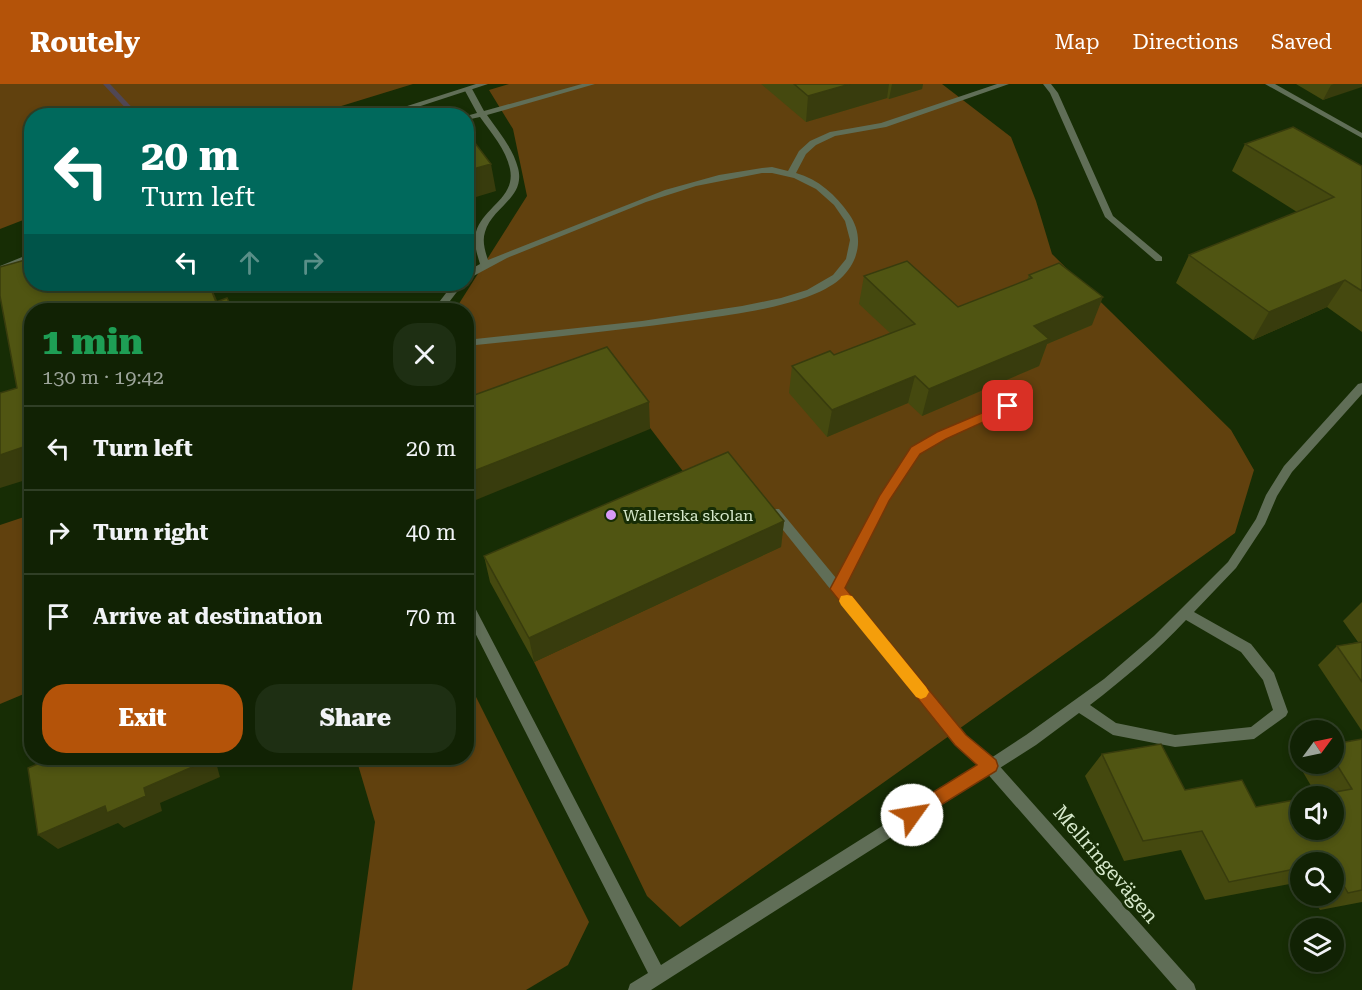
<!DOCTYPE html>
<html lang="en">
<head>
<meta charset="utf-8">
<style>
	body { margin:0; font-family:"Roboto Serif",serif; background:#1e2f13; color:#f1f3f6; height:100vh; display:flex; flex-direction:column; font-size:22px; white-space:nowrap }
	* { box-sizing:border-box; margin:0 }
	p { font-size:20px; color:#9ca49a }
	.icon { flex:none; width:33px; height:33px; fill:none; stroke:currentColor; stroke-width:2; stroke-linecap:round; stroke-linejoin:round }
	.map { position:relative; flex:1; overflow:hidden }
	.side { position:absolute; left:24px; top:219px; width:450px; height:462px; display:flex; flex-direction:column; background:#112204; border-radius:24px; box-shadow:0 3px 9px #0003,0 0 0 2px #303f26 }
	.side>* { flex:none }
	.guide { position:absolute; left:24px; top:24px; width:450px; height:183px; border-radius:24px; box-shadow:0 3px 9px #0003,0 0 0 2px #303f26; background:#00695c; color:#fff; overflow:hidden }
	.needle { width:39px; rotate:57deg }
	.fabs { position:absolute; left:1290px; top:636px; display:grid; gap:12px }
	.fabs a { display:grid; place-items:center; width:54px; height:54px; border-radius:50%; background:#112204; box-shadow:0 3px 9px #0003,0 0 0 2px #303f26; font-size:30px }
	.pin { position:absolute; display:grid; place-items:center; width:51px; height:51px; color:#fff; margin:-26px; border-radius:12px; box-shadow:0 3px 9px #0006 }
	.me { position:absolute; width:66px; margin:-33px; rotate:58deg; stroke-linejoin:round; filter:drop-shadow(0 0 4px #0008) }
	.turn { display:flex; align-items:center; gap:21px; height:126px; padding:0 18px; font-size:27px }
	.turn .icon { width:78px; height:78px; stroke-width:2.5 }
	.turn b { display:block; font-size:42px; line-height:51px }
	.lanes { display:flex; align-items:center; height:57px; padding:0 18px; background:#0003; justify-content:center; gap:30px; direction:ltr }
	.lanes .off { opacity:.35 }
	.round { display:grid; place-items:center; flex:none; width:63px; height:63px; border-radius:24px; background:#1e2f13 }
	.headline { display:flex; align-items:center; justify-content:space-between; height:102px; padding:0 18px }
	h1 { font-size:36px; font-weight:800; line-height:45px; color:#1e9e55 }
	.primary-button { display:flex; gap:12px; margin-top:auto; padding:12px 18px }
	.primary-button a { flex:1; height:69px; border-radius:24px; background:#b45309; color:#fff; font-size:24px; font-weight:800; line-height:69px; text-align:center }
	.primary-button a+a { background:#1e2f13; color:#f1f3f6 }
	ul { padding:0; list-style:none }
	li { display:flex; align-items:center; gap:18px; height:84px; padding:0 18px; border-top:2px solid #303f26 }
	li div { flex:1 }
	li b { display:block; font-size:22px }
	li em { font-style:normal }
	header { display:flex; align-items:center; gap:36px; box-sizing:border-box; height:84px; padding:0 30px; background:#b45309; color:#fff }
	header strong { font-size:28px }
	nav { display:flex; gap:33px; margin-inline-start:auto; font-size:21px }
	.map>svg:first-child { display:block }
</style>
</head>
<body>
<header>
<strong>Routely</strong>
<nav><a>Map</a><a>Directions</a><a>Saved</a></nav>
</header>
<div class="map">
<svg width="1362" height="906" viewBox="0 0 1362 906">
	<rect width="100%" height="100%" fill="#172d05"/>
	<path fill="#61410e" d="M0,0H413L312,31L32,32L31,133L0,145Z
		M509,0H942L1011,53L1036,117L1052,170L1231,346L1254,386L1235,449L680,843L647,812L534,578L780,463L698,407L609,290L467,344L466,226H455L527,112L513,45L489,6Z
		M24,433L32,452L31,607L0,620V441Z
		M467,595L589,838L568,881L526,906H352L375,738L356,674H466Z"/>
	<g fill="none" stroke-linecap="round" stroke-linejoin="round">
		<path fill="#504754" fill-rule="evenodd" d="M103,0H110L140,32H133Z"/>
		<path fill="#606e57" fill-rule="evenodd" d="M582,0H595L487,31C498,47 513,64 518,84C526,114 492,123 485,148C482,157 485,167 488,176L665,106L719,91L762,84L772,83L788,87L799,67L810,57L830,48L881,39L997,0H1009L886,43L835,52L816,61L806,70L796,89C818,95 836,111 849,130C864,151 860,177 840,195C812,220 739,230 702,235C623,246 545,254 466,262V256L642,237L742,222L781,214L807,206L833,191L846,175L850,156L845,137L834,121L816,105L794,94L772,89H762L696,102L646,118L507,174L466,196V188L480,180C477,170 473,158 476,148C483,123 516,114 510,85C506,65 491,49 480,33L466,36V32L477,29L464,5L471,3L484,27Z
			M1043,0H1051L1058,9L1113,132L1162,173V177H1156L1105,133L1050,9Z
			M1265,0H1275L1362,49V54Z
			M453,200H463L443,226H433Z
			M1362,299V310L1292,388L1277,412L1265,440L1236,484L1194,528L1251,560L1274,589L1288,628L1286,632L1254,655L1175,663L1113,651L1079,629L1036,661L651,906H628L630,900L648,889L466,531V513L470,514L661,881L979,681L955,661L771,431L769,428L771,425H779L836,494L880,411L911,364L937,349L1004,319H1012L1013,322L1012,325L945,355L919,370L889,416L844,504L965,651L991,674L1026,651L1104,595L1154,552L1228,478L1256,435L1266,411L1284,382L1358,300ZM1186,536L1241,568L1263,596L1273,626L1251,643L1175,651L1116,639L1090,621C1124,595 1157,567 1186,536Z"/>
		<path fill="#606e57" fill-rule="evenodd" d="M476,0H488L390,32H376Z
			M32,169V176L0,188V182Z
			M990,675L995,677L1194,900L1196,906H1177L985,687L983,682L985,677Z"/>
	</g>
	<path fill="#45490f" d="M761,0H923L922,5L889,15L887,14L806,38Z
		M1296,0H1362L1323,16Z
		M1245,60L1362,82V248L1327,223L1253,256L1176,199L1189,171L1297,128L1232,87Z
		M1029,191L1092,241L1047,260L1039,282L922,332L908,319L827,353L789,309L792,282L834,271L890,249L859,220L864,192L958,223L1027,196Z
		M784,437L781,463L534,578L490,498L484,472Z
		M1362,518V647L1318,581L1337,562L1358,558L1343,537Z
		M1362,655V818L1320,826L1311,812H1334V778H1300V798L1205,816L1181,766L1124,777L1085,692L1102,670L1185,706L1256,723L1317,712L1300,683L1304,680H1334V660Z"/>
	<path fill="#383c0d" d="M850,0H889L887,14L806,38L808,12Z
		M892,0H923L922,5L889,15Z
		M1334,0H1362V3L1323,16L1331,1Z
		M491,80L496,107L466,116V87Z
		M1345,196L1327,223L1253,256L1269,228Z
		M209,200H210L221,226L216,218Z
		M1103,213L1092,241L1047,260L1039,282L922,332L929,305L1034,242Z
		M915,292L908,319L827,353L832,326Z
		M649,318L650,345L466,420V390Z
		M32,360V394L0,404V371Z
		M784,437L781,463L534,578L529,554Z
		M205,674H219L215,675L220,693L160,719L162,727L124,744L118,739L58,765L38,751L144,704Z"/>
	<path fill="#505512" stroke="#383c0d" stroke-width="1.5" d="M794,0H850L808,12Z
		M1293,43L1362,82V207L1345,196L1269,228L1189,171L1334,113L1245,60Z
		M475,59L491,80L466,87V61Z
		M32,174V200H209L216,218L227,214L233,226H32V360L0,371V309L17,304L0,212V183Z
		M907,177L958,223L1032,194L1029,191L1059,179L1103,213L1034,242L1049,255L929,305L915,292L832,326L792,282L830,267L834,271L915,240L864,192Z
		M607,263L649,318L466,390V314Z
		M728,368L784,437L529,554L484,472Z
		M1362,558V598L1337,562Z
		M1362,655V806L1348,809L1334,784V778H1300V784L1229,798L1202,747L1143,757L1102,670L1161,660L1185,706L1242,696L1256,723L1300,715V746H1334V712H1313L1352,705L1334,676V660Z
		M52,674H205L206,677L144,704L146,712L107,729L105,722L38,751L28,684Z"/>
	<path fill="#b45309" stroke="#753606" stroke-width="1.5" d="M1008,318L1014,322L1012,325L946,355L920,370L889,417L845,504L966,651L996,676L998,682L996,687L912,739L906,737L904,731L906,725L977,681L955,661L830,505L880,411L911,363L937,348Z"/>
	<path fill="#f59e0b" d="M847,511L852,512L926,603L929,608L926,613L921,615L916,613L841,521L839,517L841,512Z"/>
	<circle fill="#d99af8" stroke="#172d05" stroke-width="2" cx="611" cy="431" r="6"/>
	<g text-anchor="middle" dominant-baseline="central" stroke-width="6" stroke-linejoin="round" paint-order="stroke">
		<g font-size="16" fill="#d7e9cc" stroke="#172d05" text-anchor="start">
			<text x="623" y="431">Wallerska skolan</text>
		</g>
		<g font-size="20" fill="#d7e9cc" stroke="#172d05">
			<text transform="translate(1106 780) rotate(49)">Mellringevägen</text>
		</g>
	</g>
</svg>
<div class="fabs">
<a><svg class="needle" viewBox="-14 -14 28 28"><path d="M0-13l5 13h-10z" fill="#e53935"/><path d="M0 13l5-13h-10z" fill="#9ca49a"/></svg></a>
<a><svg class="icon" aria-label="sound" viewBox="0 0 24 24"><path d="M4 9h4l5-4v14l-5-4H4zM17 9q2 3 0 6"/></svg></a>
<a><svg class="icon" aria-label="search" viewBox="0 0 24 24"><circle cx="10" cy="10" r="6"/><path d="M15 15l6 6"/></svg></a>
<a><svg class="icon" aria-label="layers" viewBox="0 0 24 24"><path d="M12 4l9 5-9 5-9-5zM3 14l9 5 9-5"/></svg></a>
</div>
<div class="pin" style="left:1008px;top:322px;background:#d93025"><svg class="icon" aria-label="arrive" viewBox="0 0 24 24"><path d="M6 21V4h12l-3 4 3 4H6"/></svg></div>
<svg class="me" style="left:912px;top:731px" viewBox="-20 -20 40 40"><circle r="19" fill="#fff"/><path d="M0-13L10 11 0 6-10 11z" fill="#b45309"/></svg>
<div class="guide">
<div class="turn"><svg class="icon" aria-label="left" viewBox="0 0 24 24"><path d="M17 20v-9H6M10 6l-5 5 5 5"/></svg><div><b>20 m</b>Turn left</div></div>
<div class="lanes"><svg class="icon" aria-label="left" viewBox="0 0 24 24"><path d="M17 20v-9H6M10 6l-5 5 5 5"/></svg><svg class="icon off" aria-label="ahead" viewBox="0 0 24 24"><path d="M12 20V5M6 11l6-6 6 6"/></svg><svg class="icon off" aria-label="right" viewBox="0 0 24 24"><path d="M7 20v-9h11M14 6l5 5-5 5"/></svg></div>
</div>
<section class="side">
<div class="headline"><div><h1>1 min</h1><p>130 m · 19:42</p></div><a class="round"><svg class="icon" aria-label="close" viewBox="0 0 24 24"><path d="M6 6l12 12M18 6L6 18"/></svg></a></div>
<ul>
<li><svg class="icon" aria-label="left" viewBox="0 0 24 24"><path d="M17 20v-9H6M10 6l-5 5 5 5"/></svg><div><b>Turn left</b></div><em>20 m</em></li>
<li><svg class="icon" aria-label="right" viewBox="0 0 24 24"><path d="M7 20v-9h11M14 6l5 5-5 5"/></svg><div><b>Turn right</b></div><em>40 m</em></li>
<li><svg class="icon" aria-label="arrive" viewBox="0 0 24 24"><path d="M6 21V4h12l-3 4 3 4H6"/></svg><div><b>Arrive at destination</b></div><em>70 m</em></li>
</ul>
<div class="primary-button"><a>Exit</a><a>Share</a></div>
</section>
</div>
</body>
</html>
